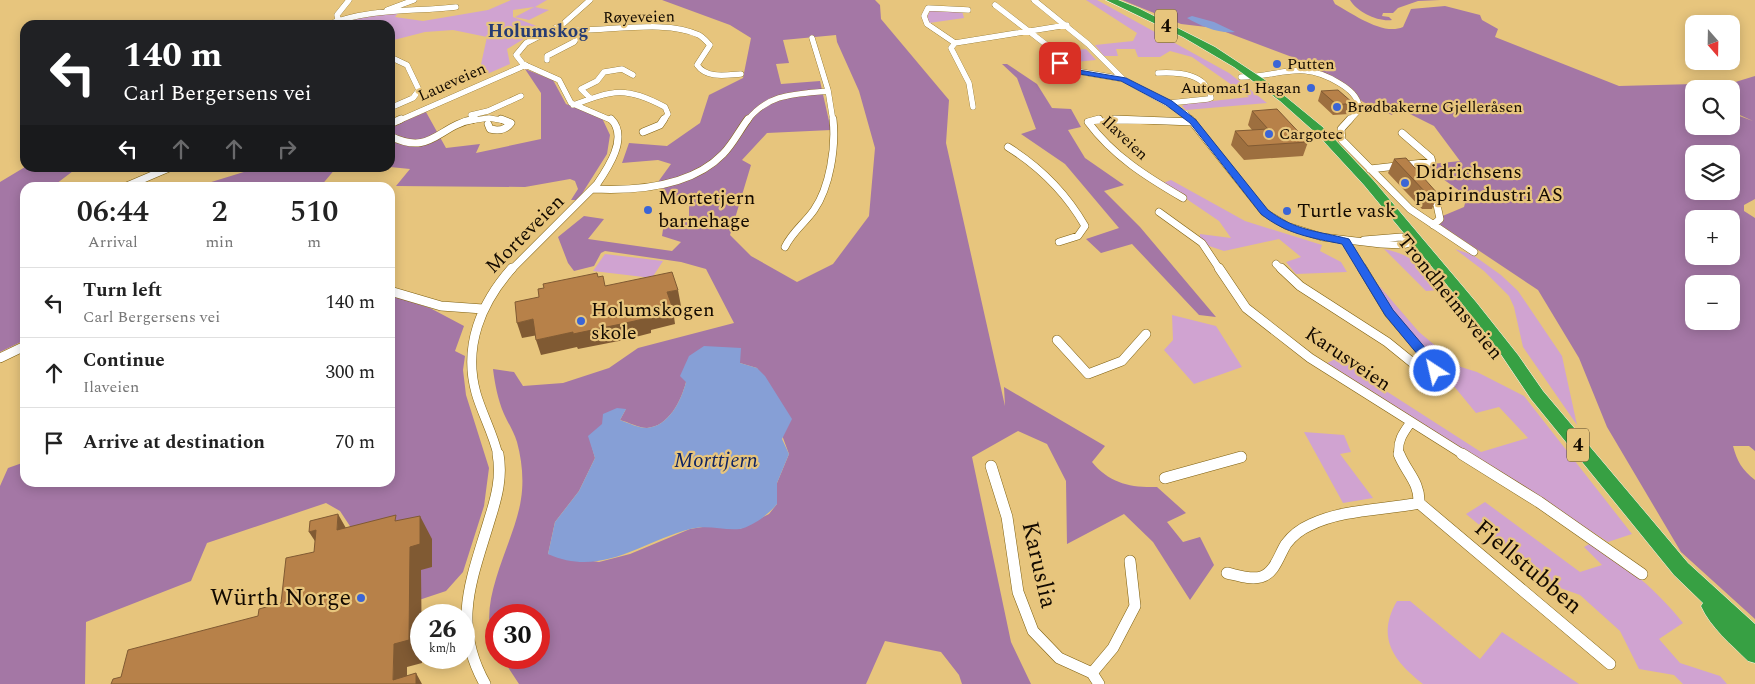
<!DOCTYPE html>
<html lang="en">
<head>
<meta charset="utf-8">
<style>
	body { margin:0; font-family:Spectral,serif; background:#f6f6f6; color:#222; height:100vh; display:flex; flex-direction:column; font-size:19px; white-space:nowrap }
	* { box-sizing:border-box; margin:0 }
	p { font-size:16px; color:#767676 }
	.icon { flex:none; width:28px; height:28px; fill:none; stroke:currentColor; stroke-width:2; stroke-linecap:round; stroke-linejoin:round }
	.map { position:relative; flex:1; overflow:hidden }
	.side { position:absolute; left:20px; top:182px; width:375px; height:305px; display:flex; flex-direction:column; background:#fff; border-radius:15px; box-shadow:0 2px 12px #0003 }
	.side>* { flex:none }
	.hud { position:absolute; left:20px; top:20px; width:375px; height:152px; border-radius:15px; box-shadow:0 2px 12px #0003; background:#202124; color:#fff; overflow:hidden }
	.needle { width:32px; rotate:160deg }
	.fabs { position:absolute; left:1685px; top:15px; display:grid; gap:10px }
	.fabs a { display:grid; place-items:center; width:55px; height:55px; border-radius:10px; background:#fff; box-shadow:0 2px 12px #0003; font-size:25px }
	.speed { position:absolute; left:410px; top:604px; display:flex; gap:10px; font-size:25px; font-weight:700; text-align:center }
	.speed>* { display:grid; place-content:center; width:65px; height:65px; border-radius:50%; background:#fff; box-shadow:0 2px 12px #0003; line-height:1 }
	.speed small { font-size:12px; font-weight:400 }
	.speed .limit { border:8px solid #d22; background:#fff; color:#111 }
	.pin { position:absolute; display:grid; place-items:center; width:42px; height:42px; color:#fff; margin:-21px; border-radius:10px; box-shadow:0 2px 8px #0006 }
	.me { position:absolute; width:55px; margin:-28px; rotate:325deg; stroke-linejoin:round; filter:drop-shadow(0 0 4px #0008) }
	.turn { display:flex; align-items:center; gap:18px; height:105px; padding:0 20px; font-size:22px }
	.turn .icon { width:65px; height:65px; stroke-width:2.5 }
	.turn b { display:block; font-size:35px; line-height:42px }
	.lanes { display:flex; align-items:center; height:48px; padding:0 20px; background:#0003; justify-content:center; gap:25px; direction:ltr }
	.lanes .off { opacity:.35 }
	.eta { display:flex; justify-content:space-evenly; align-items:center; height:85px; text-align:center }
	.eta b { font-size:30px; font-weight:600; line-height:35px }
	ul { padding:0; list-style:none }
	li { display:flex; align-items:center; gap:15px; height:70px; padding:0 20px; border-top:1px solid #e0e0e0 }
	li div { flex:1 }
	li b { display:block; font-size:19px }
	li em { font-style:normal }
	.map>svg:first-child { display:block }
</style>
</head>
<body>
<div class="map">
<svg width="1755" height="684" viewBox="0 0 1755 684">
	<rect width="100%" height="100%" fill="#e7c57d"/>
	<path fill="#d0a3d1" d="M511,0H547L535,7L549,10L529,20L515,17L534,7L513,10V17L542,28L507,49L510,64L478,78L487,37L453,30L425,32L390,41V25H338L345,23L341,20L399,12L395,17L423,21L488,10Z
		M1086,0H1097L1229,73L1267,103L1186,110L1182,106L1185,104L1249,97L1192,57L1170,51L1160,57H1138L1135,49H1116L1118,56H1104L1095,45L1133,41L1137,33Z
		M931,9L962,11L964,18L929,23L927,17Z
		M1086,49L1096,60L1064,63L1056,52Z
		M1171,180L1245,221L1322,245L1320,251L1341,262L1347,272L1296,274L1286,262L1301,257L1279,239L1224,251L1200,243V234L1231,238L1219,221L1163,183Z
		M1384,249C1416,256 1419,265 1439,290L1426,291Z
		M1455,249L1473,255L1501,275L1518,291L1562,356L1577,425L1523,347L1514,307L1509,296L1484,271Z
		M605,254L663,261L652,278L593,271Z
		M1375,281L1419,332L1461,367L1477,372L1524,396L1632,534L1608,542L1327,363L1342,356L1372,382L1481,452L1528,438L1499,407L1476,413L1397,317Z
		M1172,315L1216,326L1242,367L1194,384L1164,350L1173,340Z
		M1304,432L1344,435L1351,452L1340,454L1373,498L1343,503Z
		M1485,502L1580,572L1602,565L1584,547L1591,543C1625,564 1659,592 1683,623L1659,639L1680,663L1720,676L1727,684H1683L1674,675L1639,669L1620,631L1580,595L1552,585L1466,514Z
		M1397,601H1410L1480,659L1502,632L1579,684H1423C1393,661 1376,637 1397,601Z"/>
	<path fill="#a477a5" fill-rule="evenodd" d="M662,0H875L880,5L881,19L949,100L946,143L1005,406L1004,387L1105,446L1092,462C1109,483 1131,488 1157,487L1186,513L1167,522L1183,542L1200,537L1214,565L1190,600L1153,542L1124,514L1067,544L1066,481L1047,444L1018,431L972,457L1011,642L1031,684H962L959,675L941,652L885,641L866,684H519L502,658H539V615H496V647C473,604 515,543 521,499C524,481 522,460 517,442C514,432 508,423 504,414C498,400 495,385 493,369L514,372L523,386L563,383L609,368L638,348L734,323L706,269L681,262L605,251L601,253L594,266L574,271L568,263L558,237L584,216L604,219L588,239L672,251L681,242L662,236L664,223L689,218V206L662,196L658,182L671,164L658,160L622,163L629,143L667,146L700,123L709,95L743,78L751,38L730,25ZM836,35L837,42L859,91L875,148L869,216L833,264L797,282L751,256L730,235L751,165L742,160L767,133L831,130L820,81L781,84L776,64L789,63L783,40ZM740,363L757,368L789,454L777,483V504L769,514L740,529L709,526L690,529L630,554L599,562L548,554L555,522L579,491L595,458L589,436L626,409L620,420C628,422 639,428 647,428C669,426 681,401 686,382Z
		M1122,0H1333L1335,4C1353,14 1383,36 1403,27L1411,9L1445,6L1480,15L1482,20L1498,29L1495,37L1619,86L1732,83L1755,76V199L1744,205V211L1755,218V451L1749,446H1733C1737,461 1742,470 1755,480V619L1681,552L1607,427L1579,358L1538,290L1433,220L1464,207L1467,196L1423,165L1460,161L1434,126L1396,107L1392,115L1363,102L1334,79L1292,57L1215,28L1181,24ZM1694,89H1731V111L1753,121L1731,113V126H1694ZM1694,154H1731V191H1694ZM1694,219H1731V256H1694ZM1694,284H1731V321H1694Z
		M1350,0H1440L1418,1L1398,8L1393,13H1383L1382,16L1389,17L1392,20C1378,22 1357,12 1350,0Z
		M1002,64H1007L1037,84L1052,108L1071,109L1081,127L1068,130L1085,158L1124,185L1104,191L1140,227L1216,317L1199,315L1132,244L1101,253L1086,239L1119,228L1065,164L1021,134L1036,129L1017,78Z
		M525,69L553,80L566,104L602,118L610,135L607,154L578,200H571L578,189L575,181L570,179L525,187L396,186L410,169L390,167V127L426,112L446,148L480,144L476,153L541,139V93Z
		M25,167L77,168L52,187L25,188V340L0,352V182Z
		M257,168H354H336L320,187H195Z
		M390,295L430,308L464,326L455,351L465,356L463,370L466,395L489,468L484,506L463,572L446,591L407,604L398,599L340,511L326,503L207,543L191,581L86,622L85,684H0V486L8,468L25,462V482H390Z"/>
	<path fill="#869fd6" d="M1192,16L1214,22L1235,32C1219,34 1201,26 1187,18Z
		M704,346L741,348L740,363L757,368L765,376L792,419L782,439L789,454L777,483V504C769,514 753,526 740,529C724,531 708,524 690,529C641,542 601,578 548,554L555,522L579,491L595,458L588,436L602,424L603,414L617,408L626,409L620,420C628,423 639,428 647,428C669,426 681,401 686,382L680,376L689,356Z"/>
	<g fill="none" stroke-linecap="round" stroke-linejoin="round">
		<g stroke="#7e5f0e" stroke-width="6">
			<path id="street-far3" d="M590,0L563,24L526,43L516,55L523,64L559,80L571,103L613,121
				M1034,0L1088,44L1123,79L1186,114L1191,121
				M995,5L1048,46L1064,69L1123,79
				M387,10L414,0
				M338,20L337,15L349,0
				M327,25C369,8 412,12 456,7
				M553,29C595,35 662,17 699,35C703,37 707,42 710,45L697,65C707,79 726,75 741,74
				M812,38L828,90L833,121
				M955,43L927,24L924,16L928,8L968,10
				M390,57L407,65L419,90L413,98L390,108
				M547,60V56L574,42L580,33
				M1158,73C1178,72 1207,73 1211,98L1208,99L1169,103
				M1241,77C1281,77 1300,59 1339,83C1349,89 1358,96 1360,109L1349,121
				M590,98L581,89L597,81L604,72L622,69L633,75
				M573,105C614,90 625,86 665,107L668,114L663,121
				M973,107L969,83L951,48L955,43L1067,25
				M471,115L488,111L521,96
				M398,121L526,65
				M468,121L489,118L506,121
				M747,121C768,93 796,94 828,91
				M1094,121H1152"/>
		</g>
		<g stroke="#7e5f0e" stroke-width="8">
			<path id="street-far2" d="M1099,119L1088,122C1113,156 1147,177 1183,198
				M1114,119L1193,122
				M1190,119L1264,212L1287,226L1322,237L1381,244L1403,245L1417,241
				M1350,119L1341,129L1342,140L1410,209L1474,252
				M390,124L401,119
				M488,124L490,129C498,131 506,130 511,123L501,119
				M643,132L660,125L664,119
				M390,136C432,157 438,125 475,119
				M1008,147C1040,167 1066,193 1085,226L1078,236L1059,242
				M1370,169L1432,162L1431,158L1402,133
				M122,188L169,168
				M593,189C636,191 691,187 723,154C733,144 739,131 748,119
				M1427,193L1437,205L1440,219L1433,225
				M1159,212L1202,243L1220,270
				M1364,240L1401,237L1417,241
				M1346,241L1363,270
				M785,247C792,232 805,223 814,210C830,187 836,147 833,119
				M1276,264L1282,270
				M511,270L597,184C608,168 629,137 611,119"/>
		</g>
		<g stroke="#7e5f0e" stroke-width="10">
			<path id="street-far1" d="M1219,268L1246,308L1310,358L1464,455
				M1281,268L1300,286L1387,342L1424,372L1430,374L1435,371L1434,366L1389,313L1362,268
				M390,291L441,306L483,309
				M1057,340L1088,374L1122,361L1146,334
				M0,358L25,346
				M498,455C493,433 482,414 476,393C463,346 481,303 512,268
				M1399,455C1397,441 1403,433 1411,422"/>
		</g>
		<g stroke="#7e5f0e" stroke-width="12">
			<path id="street" d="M1462,454L1539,502L1642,574
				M991,466L1007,517L1018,592L1033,631L1059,658L1092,673L1099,684
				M1165,478L1241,457
				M1419,503L1610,664
				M1227,573C1237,575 1250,580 1261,577C1275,573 1279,555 1286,544C1292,536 1301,529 1310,525C1343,509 1384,510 1419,503C1420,482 1406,472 1399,454
				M1092,673L1113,648L1135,606L1130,561
				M485,684C451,623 472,579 490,518C497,496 502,476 498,454"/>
		</g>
		<g stroke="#fff" stroke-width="1">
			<path id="highway" d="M1106,0H1118L1138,8L1215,47L1265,80L1325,129L1373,180L1476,302L1518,355L1543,391L1688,563L1755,624V663L1748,661C1731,644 1711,628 1701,606L1703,603L1674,575L1531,399L1494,344L1452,291L1364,185L1317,134L1280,101L1234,67L1183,37Z"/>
		</g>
		<use href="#street-far3" stroke="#fff" stroke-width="5.5"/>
		<use href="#street-far2" stroke="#fff" stroke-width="7"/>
		<use href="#street-far1" stroke="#fff" stroke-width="9"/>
		<use href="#street" stroke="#fff" stroke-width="11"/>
		<use href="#highway" fill="#37a043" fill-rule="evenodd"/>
	</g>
	<path fill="#9d6f3f" d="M1321,91L1353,103L1349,114L1333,115L1318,101Z
		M1252,111L1308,142L1303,156L1244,160L1231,145L1235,131L1252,130L1248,125Z
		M1394,159L1438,194L1432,209H1422L1388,173Z"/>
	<path fill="#805a33" d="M678,290L681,306L670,308L667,292Z
		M673,309L675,324L651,330V333L624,340L578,349L577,347L541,355L536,340Z
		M533,319L538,335L522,338L517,323Z
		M338,514L351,537L337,530Z
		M420,516L432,539V567L421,570L422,663L407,667V684L393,680L394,644L410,547Z
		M316,530L324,555L309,532Z
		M416,673L422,684H416Z"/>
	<path fill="#b78149" stroke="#805a33" d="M1338,90L1353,103L1337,105L1321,91Z
		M1277,109L1308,142L1248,146L1235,131L1268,129L1252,111Z
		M1406,158L1438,194L1428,195L1394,159Z
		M672,272L678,290L667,292L673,309L647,314L648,318L621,324L573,334V332L536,340L533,319L517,323L515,302L539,297L538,289L544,288L543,284L597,273L598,277L603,276L605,286Z
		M338,514L337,530L396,515L395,521L420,516V544L410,547L409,640L394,644L393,680L416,673V684H111L113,679L121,677L128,650L258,616L259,609L281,603L286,558L314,552L316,530L309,532L310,521Z"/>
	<path fill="#2563eb" stroke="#184099" d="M1060,60L1067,68L1126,78L1172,101L1196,120L1268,210C1295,231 1318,231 1349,239L1393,310L1438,363L1441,371L1439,374H1431L1428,367L1385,315L1342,244C1312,238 1286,234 1261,214L1190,123L1166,105L1121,81L1062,71L1056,63Z"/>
	<g fill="#3b65d6" stroke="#e7c57d" stroke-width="2">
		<circle cx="1277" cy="64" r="5"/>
		<circle cx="1311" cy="88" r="5"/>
		<circle cx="1337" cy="107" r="5"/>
		<circle cx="1269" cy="134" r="5"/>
		<circle cx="1405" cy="183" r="5"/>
		<circle cx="648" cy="210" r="5"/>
		<circle cx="1287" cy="211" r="5"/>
		<circle cx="581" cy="321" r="5"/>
		<circle cx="361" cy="598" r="5"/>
	</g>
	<g text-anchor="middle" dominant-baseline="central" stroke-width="4.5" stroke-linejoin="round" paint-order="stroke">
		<g font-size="16" fill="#130a00" stroke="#e7c57d">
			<text transform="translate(639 17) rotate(-1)">Røyeveien</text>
			<text transform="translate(452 82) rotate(-24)">Laueveien</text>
			<text transform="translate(1125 138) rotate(43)">Ilaveien</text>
		</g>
		<g font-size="16" fill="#130a00" stroke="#e7c57d" text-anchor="start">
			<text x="1287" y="64">Putten</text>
			<text x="1301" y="88" text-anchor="end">Automat1 Hagan</text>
			<text x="1347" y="107">Brødbakerne Gjelleråsen</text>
			<text x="1279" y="134">Cargotec</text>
		</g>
		<g fill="#e7c57d" stroke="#534226" stroke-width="1">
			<rect x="1155" y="9.5" width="22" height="33" rx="4"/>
			<rect x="1567" y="428.5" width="22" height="33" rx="4"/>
		</g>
		<g font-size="19" font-weight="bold" fill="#130a00">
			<text x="1166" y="26">4</text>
			<text x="1578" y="445">4</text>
		</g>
		<g font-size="19" font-weight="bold" fill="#253b73" stroke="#e7c57d">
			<text x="538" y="31">Holumskog</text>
		</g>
		<g font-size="20" fill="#130a00" stroke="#e7c57d" text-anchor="start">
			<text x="1415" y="172">Didrichsens<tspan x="1415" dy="23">papirindustri AS</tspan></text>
			<text x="658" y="198">Mortetjern<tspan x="658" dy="23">barnehage</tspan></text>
			<text x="1297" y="211">Turtle vask</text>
			<text x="591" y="310">Holumskogen<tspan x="591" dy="23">skole</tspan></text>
		</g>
		<g font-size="20" fill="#130a00" stroke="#e7c57d">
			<text transform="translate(525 234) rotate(-45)">Morteveien</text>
			<text transform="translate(1450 297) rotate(51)">Trondheimsveien</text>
			<text transform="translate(1348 359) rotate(34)">Karusveien</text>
		</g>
		<g font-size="21" font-style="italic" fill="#0e2363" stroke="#e7c57d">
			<text x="716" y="461">Morttjern</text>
		</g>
		<g font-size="24" fill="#130a00" stroke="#e7c57d">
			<text transform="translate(1039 565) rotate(77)">Karuslia</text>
			<text transform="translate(1528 567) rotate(40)">Fjellstubben</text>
		</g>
		<g font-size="24" fill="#130a00" stroke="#e7c57d" text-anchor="end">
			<text x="351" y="598">Würth Norge</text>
		</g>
	</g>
</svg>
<div class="fabs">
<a><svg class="needle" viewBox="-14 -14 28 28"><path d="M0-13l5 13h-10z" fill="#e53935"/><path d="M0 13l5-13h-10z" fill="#767676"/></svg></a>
<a><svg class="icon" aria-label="search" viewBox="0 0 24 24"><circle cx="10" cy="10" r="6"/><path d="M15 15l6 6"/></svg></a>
<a><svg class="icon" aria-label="layers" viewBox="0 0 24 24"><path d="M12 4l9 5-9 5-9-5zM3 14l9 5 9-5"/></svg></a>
<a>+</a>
<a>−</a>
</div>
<div class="speed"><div>26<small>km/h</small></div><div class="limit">30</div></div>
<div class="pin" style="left:1060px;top:63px;background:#d93025"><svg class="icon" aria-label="arrive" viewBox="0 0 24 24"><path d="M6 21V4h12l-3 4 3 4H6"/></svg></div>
<svg class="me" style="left:1435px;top:371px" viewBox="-20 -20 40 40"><circle r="17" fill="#2563eb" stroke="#fff" stroke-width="3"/><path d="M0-11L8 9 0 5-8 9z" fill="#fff"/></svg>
<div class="hud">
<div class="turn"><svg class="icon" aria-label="left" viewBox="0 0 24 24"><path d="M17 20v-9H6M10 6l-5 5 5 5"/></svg><div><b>140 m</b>Carl Bergersens vei</div></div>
<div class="lanes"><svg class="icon" aria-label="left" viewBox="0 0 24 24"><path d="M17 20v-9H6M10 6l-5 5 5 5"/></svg><svg class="icon off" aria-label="ahead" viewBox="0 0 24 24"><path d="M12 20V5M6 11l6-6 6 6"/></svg><svg class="icon off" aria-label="ahead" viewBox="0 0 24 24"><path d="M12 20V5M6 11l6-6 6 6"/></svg><svg class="icon off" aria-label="right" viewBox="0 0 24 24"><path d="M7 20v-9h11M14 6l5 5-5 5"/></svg></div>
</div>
<section class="side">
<div class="eta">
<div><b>06:44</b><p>Arrival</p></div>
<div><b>2</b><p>min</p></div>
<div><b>510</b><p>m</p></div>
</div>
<ul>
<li><svg class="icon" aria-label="left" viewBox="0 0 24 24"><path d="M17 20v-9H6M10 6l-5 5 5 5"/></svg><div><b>Turn left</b><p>Carl Bergersens vei</p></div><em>140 m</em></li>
<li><svg class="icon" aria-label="ahead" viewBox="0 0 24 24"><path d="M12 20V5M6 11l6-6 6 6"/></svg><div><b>Continue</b><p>Ilaveien</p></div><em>300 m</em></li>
<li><svg class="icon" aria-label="arrive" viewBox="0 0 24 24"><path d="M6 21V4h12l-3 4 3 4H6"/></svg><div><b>Arrive at destination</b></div><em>70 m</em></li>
</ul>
</section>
</div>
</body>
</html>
